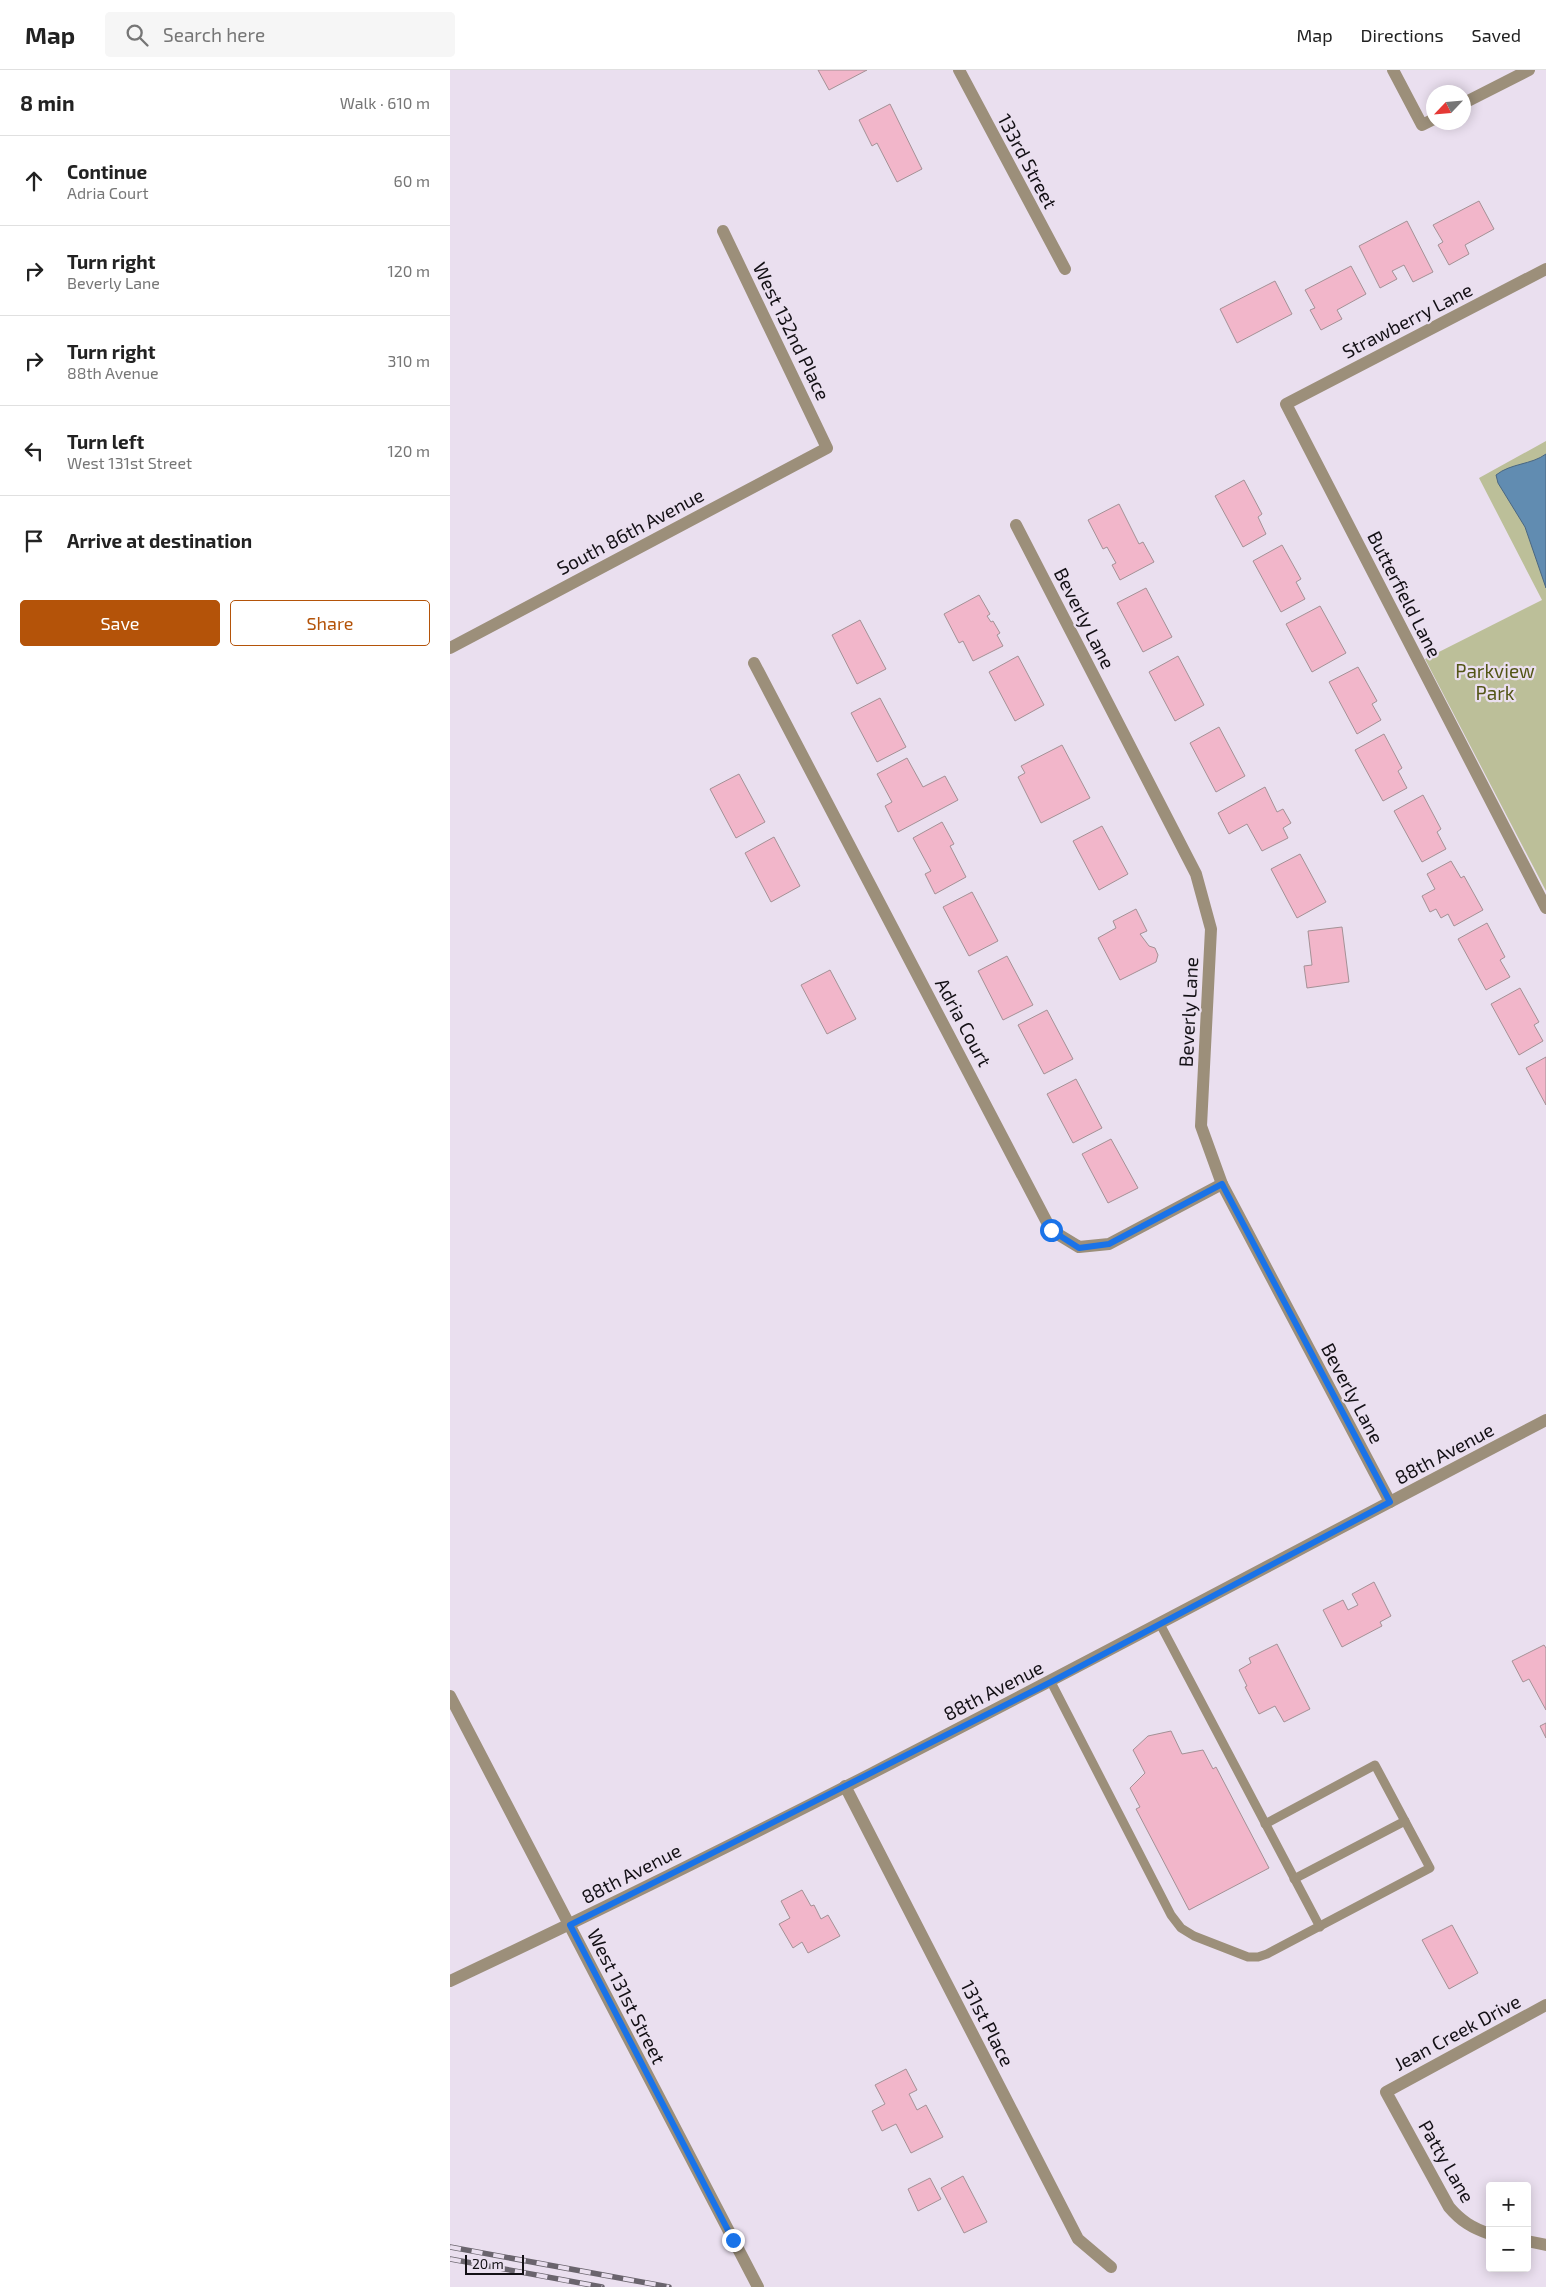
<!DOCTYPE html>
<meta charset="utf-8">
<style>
body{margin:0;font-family:"Exo 2",sans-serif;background:#f6f6f6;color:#222}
.controls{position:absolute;right:15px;bottom:15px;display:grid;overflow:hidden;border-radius:5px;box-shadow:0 2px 12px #0003}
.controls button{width:45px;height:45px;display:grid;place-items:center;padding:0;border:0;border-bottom:1px solid #e0e0e0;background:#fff;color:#222;font:25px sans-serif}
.compass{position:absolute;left:976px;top:15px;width:45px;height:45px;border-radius:50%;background:#fff;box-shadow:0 2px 12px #0003;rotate:244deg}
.scale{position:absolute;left:15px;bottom:12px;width:59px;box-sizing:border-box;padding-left:5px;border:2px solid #131015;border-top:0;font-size:14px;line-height:18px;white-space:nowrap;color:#131015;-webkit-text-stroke:4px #eadfef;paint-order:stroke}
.stop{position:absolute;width:15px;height:15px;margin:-11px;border:4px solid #1a73e8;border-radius:50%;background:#fff}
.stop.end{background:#1a73e8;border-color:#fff;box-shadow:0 1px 5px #0008}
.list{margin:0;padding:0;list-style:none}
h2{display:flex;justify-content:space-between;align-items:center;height:65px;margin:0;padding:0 20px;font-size:21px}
h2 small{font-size:16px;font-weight:400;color:#767676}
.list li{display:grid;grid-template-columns:32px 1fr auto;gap:15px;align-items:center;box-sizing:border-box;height:90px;padding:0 20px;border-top:1px solid #e0e0e0}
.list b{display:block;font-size:19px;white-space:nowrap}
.list p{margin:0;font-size:16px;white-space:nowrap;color:#767676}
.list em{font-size:16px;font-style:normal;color:#767676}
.actions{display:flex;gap:10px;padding:15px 20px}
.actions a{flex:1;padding:11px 0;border:1px solid #b45309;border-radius:5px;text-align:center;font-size:18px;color:#b45309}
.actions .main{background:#b45309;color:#fff}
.icon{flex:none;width:28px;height:28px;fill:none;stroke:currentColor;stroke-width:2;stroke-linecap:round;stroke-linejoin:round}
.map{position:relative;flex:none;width:1096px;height:2217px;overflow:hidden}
header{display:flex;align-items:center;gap:30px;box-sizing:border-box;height:70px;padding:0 25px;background:#fff;border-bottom:1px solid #e0e0e0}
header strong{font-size:24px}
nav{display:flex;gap:28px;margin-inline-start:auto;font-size:18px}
.search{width:350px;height:45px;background:#f6f6f6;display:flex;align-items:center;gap:12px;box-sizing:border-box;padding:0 18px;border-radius:5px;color:#767676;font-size:19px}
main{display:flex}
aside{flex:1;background:#fff}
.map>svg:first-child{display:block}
.green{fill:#bcbf99}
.water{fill:#618cb1;stroke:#4a6782}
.building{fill:#f2b6ca;stroke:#a49196}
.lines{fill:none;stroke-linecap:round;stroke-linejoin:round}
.service{stroke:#9c8f7a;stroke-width:9}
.minor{stroke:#9c8f7a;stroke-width:12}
.tertiary{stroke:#9c8f7a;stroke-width:12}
.rail-casing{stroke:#6a646d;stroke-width:5.5}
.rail{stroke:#eadfef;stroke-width:4;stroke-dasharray:11;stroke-linecap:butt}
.route{stroke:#1a73e8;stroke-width:6}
.labels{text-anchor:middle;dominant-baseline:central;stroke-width:4.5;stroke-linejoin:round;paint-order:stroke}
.street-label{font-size:19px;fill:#131015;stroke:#eadfef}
.park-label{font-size:19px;fill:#535516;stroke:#eadfef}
</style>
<header>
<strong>Map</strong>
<div class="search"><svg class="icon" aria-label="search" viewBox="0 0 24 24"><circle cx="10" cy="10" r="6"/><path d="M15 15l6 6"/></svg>Search here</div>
<nav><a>Map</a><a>Directions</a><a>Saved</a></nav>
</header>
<main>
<aside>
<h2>8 min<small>Walk · 610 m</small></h2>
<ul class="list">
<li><svg class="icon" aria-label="ahead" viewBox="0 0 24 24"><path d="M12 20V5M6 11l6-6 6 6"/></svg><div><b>Continue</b><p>Adria Court</p></div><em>60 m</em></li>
<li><svg class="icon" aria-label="right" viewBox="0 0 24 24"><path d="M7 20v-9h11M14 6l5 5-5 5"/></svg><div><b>Turn right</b><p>Beverly Lane</p></div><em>120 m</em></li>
<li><svg class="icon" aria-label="right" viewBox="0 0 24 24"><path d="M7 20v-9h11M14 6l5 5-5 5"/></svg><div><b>Turn right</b><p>88th Avenue</p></div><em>310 m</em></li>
<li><svg class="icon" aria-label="left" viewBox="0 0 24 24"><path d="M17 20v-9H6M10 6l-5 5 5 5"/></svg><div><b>Turn left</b><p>West 131st Street</p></div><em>120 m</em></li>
<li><svg class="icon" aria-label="arrive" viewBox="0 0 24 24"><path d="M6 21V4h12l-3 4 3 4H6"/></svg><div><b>Arrive at destination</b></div></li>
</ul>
<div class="actions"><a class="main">Save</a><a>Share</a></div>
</aside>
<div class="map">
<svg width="1096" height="2217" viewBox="0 0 1096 2217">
<rect width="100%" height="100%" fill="#eadfef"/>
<!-- green -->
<path class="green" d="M1096 371V821L975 589 1092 530 1029 408Z"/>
<!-- water -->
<path class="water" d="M1096 384V518L1075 457 1048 413 1046 405C1061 393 1081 395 1096 384Z"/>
<!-- building -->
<g class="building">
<path d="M368 0H417L379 20Z"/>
<path d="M440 34 472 99 447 112 427 73 422 76 409 50Z"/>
<path d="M1029 131 1044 159 1015 175 1019 184 999 195 988 175 993 172 983 155Z"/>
<path d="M957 151 983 202 963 212 954 195 942 201 947 209 930 218 909 176Z"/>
<path d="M901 196 916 224 887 240 892 249 871 260 860 240 865 238 855 220Z"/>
<path d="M825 211 842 244 787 273 770 239Z"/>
<path d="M794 410 812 444 808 447 816 464 793 477 765 426Z"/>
<path d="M669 434 689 474 693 472 704 492 670 510 662 495 666 493 657 477 653 479 638 450Z"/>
<path d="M832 475 851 509 846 512 855 529 831 542 803 491Z"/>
<path d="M696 518 722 567 693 582 667 533Z"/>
<path d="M529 525 540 544 537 546 541 552 543 551 550 563 547 565 553 576 523 591 513 571 509 573 494 544Z"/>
<path d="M870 536 896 583 862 602 836 554Z"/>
<path d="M410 550 436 599 407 614 382 565Z"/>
<path d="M568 586 594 635 565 651 539 602Z"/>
<path d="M728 586 754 635 725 651 699 602Z"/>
<path d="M908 597 927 631 922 634 931 650 907 664 879 612Z"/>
<path d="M430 628 456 677 427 692 401 643Z"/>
<path d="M769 657 795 706 766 722 740 673Z"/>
<path d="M934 664 952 698 948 701 957 718 933 731 905 680Z"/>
<path d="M612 675 640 728 591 753 568 707 575 703 571 696Z"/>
<path d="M457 688 473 717 495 706 508 730 448 762 435 736 442 732 427 704Z"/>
<path d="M289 704 315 752 286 768 260 719Z"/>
<path d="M815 717 827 742 833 739 841 753 833 758 838 768 812 781 797 754 779 764 768 743Z"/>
<path d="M973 725 991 759 987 762 996 779 972 792 944 741Z"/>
<path d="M492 752 504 774 500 776 516 807 485 824 475 804 481 801 463 768Z"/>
<path d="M652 756 678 804 649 820 623 771Z"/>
<path d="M324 767 350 816 321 832 295 783Z"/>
<path d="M850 784 876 832 847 848 821 799Z"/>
<path d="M1001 791 1011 808 1014 806 1033 840 1004 856 998 844 991 848 986 839 980 842 972 826 985 819 977 804Z"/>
<path d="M522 822 548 871 519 886 493 837Z"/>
<path d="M686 839 697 861 690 864 699 876 705 878 708 885 706 892 670 910 648 868 666 858 663 851Z"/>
<path d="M1037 853 1055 887 1050 890 1060 907 1036 920 1008 869Z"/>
<path d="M892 857 899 912 857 918 854 896 862 895 858 861Z"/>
<path d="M557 886 583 935 553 950 528 901Z"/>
<path d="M380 900 406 949 377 964 351 915Z"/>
<path d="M1070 918 1089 952 1084 955 1093 971 1069 985 1041 934Z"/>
<path d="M597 940 623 989 594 1004 568 955Z"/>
<path d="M1096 987V1035L1076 998Z"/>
<path d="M626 1009 652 1058 623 1073 597 1024Z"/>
<path d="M661 1069 688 1118 658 1133 632 1084Z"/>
<path d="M924 1512 941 1546 930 1552 932 1556 892 1577 873 1540 893 1530 898 1540 908 1535 902 1524Z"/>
<path d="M827 1574 860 1639 834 1652 825 1636 809 1644 795 1617 797 1616 789 1600 801 1593 799 1588Z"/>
<path d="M1094 1575 1096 1578V1640L1079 1609 1073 1612 1062 1591Z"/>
<path d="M1096 1653V1668L1090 1656Z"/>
<path d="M721 1661 732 1684 753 1680 763 1699 766 1697 819 1798 739 1840 686 1739 690 1737 680 1718 695 1703 683 1680 698 1666Z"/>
<path d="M352 1820 361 1836 364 1835 371 1849 378 1845 390 1866 358 1883 352 1872 343 1878 329 1854 340 1848 331 1831Z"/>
<path d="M1002 1855 1028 1903 999 1919 972 1870Z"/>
<path d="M456 1999 467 2020 459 2024 467 2040 476 2035 493 2067 461 2083 446 2054 432 2061 422 2041 435 2034 425 2015Z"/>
<path d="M513 2106 537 2152 514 2163 491 2118Z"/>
<path d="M480 2108 491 2129 468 2141 458 2119Z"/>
</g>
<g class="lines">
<!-- service -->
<g class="service">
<path d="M710 1554 870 1857"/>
<path d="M601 1612 721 1845 731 1858 744 1866 798 1887H808L817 1884 980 1798 925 1695 815 1754"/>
<path d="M844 1809 955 1751"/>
</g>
<!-- minor -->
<g class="minor">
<path d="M509 0 615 199"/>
<path d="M943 0 972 55 984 49"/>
<path d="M1014 33 1079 0"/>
<path d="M1096 199 836 334 1096 838"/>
<path d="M566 455 746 804 761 859 751 1056 772 1114 940 1432"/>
<path d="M0 578 377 378 273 161"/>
<path d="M304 593 601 1160 629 1177 659 1174 772 1114"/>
<path d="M395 1716 628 2169 661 2197"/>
<path d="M0 1911C372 1737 732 1540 1096 1350"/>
<path d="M1040 2164C1022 2158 1011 2151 999 2137L936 2022 1096 1935"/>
<path d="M1077 2171 1096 2175"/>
</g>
<!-- tertiary -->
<path class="tertiary" d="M0 1626 308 2217"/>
<!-- rail casing -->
<g class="rail-casing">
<g id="rail">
<path d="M0 2177 219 2217"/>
<path d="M0 2189 152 2217"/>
</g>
</g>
<!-- rail -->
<use href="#rail" class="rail"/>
</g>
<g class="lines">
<!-- route -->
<path class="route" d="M283 2170 120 1855 601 1612 940 1432 772 1114 659 1174 629 1178 601 1160"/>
</g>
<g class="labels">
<!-- street labels -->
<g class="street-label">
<text transform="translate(578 91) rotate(62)">133rd Street</text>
<text transform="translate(957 250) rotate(-27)">Strawberry Lane</text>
<text transform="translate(342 261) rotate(64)">West 132nd Place</text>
<text transform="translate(180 461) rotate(-28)">South 86th Avenue</text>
<text transform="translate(955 524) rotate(63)">Butterfield Lane</text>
<text transform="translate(635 548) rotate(63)">Beverly Lane</text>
<text transform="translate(738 942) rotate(-87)">Beverly Lane</text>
<text transform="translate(514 952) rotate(62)">Adria Court</text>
<text transform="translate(903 1323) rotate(62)">Beverly Lane</text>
<text transform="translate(994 1383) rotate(-28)">88th Avenue</text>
<text transform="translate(543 1620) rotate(-27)">88th Avenue</text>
<text transform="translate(181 1803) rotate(-27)">88th Avenue</text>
<text transform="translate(177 1926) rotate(63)">West 131st Street</text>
<text transform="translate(538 1953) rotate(63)">131st Place</text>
<text transform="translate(1007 1962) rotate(-28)">Jean Creek Drive</text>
<text transform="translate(997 2091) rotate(60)">Patty Lane</text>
</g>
<!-- park labels -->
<g class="park-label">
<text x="1045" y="600">Parkview<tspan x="1045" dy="22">Park</tspan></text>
</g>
</g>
</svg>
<div class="controls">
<button>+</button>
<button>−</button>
</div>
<svg class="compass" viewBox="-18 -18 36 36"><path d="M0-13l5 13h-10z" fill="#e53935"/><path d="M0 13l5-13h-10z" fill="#767676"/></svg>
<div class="scale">20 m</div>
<div class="stop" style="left:601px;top:1160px"></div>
<div class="stop end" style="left:283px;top:2170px"></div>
</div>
</main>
